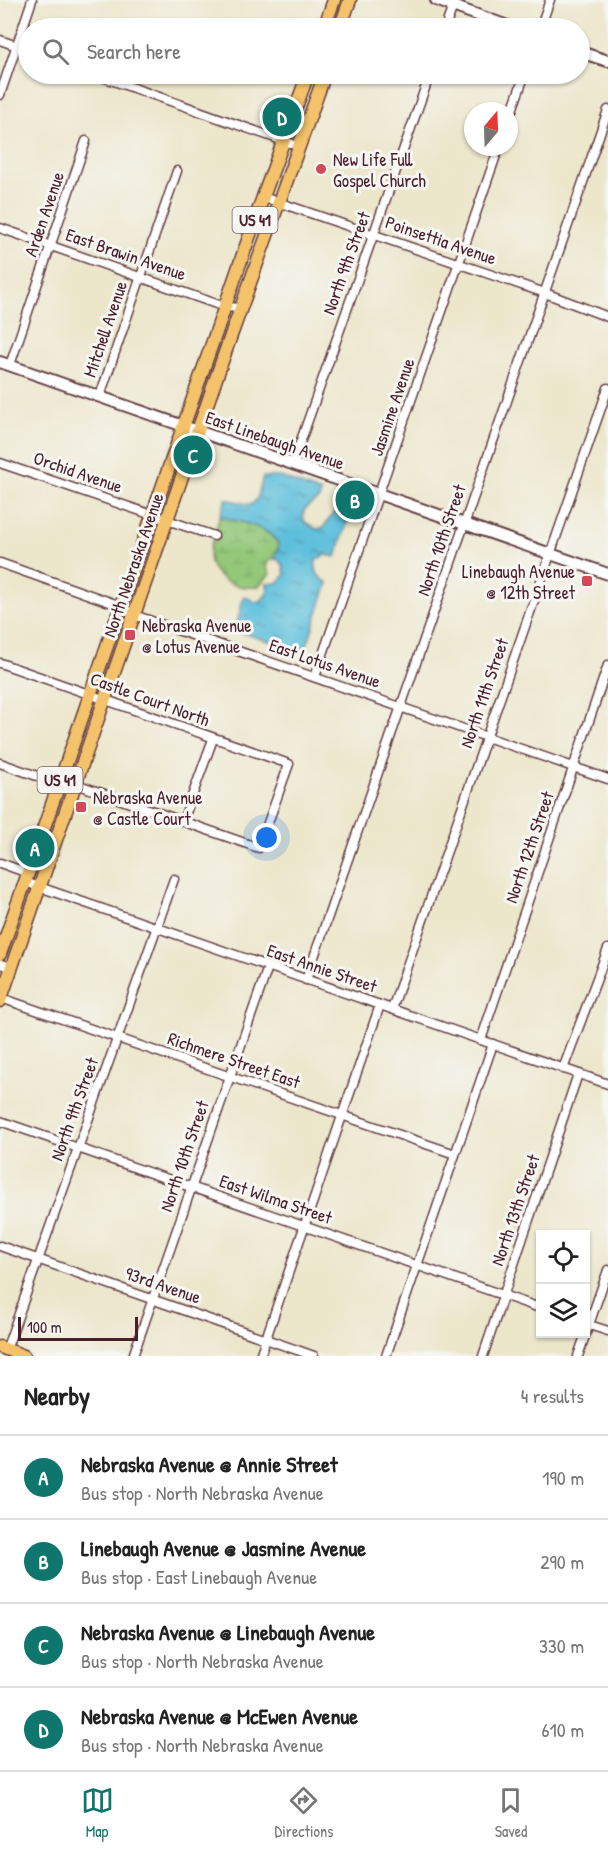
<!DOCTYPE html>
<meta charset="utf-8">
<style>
body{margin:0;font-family:"Patrick Hand",sans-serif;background:#f2f2f2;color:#222}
.controls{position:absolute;right:18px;bottom:18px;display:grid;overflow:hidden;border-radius:0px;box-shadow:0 2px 4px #0004}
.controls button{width:54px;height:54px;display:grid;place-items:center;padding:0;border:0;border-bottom:2px solid #e0e0e0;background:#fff;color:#222;font:30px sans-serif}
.compass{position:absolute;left:464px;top:102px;width:54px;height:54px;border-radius:50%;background:#fff;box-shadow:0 2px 4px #0004;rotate:19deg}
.scale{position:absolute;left:18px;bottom:15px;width:120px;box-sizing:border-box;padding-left:6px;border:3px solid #4a1f2b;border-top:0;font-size:16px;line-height:21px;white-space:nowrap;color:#4a1f2b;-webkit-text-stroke:4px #f6f6f2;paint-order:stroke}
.you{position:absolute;left:267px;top:838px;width:21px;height:21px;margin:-15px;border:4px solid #fff;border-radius:50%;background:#1a73e8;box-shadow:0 0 0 9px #1a73e833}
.badge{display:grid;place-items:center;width:39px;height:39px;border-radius:50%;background:#0f766e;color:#fff;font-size:20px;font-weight:700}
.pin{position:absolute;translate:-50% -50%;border:3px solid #fff;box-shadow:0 2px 6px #0006}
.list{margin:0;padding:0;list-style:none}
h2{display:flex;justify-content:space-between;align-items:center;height:78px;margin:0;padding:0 24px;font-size:26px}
h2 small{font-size:20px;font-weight:400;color:#767676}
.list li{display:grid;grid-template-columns:39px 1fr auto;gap:18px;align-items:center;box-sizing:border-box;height:84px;padding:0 24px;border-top:2px solid #e0e0e0}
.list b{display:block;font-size:22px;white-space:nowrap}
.list p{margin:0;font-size:20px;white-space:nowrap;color:#767676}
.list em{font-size:20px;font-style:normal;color:#767676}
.icon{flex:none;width:33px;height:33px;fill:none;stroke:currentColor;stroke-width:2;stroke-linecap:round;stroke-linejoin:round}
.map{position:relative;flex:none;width:608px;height:1356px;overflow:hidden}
.search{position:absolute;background:#fff;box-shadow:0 2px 4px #0004;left:18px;right:18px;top:18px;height:66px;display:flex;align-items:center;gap:15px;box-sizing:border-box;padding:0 21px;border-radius:33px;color:#767676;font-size:22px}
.sheet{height:414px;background:#fff}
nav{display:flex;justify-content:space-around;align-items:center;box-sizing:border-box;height:84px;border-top:2px solid #e0e0e0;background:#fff;font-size:16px;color:#767676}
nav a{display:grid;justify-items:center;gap:3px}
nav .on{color:#0f766e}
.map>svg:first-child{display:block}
.wetland{fill:url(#wetland-marsh);stroke:#6e7452;stroke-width:1.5}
.water{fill:url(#water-ripples);stroke:#546f83;stroke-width:1.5}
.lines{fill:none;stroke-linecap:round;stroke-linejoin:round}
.minor-casing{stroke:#623d43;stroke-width:11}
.tertiary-casing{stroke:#623d43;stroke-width:14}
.primary-casing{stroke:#623d43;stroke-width:15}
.minor{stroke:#fff;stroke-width:8}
.tertiary{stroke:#fff;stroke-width:10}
.primary{stroke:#f3c26a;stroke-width:12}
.poi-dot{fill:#d1495b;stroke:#f6f6f2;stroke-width:2}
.labels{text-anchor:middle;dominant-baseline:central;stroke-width:6;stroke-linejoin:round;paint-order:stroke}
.shield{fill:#f6f6f2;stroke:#7e6067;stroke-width:1.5}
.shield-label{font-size:16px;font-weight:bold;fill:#4a1f2b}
.poi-label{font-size:18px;fill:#4a1f2b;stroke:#f6f6f2;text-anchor:start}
.street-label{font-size:18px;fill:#4a1f2b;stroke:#f6f6f2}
</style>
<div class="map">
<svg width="608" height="1356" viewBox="0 0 608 1356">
<defs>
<pattern id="wetland-marsh" width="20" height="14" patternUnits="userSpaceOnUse" patternTransform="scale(1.5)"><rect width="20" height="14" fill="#93c879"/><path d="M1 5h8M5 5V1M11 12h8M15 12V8" fill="none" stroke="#80ab69"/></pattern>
<pattern id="water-ripples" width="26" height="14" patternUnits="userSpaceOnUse" patternTransform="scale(1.5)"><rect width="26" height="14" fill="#5dbfdb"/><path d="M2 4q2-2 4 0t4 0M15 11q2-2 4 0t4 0" fill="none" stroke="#4f9bb2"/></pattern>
</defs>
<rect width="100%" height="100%" fill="#f6f6f2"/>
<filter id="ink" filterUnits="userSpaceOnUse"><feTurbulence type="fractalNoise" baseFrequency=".0167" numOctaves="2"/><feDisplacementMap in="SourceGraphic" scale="12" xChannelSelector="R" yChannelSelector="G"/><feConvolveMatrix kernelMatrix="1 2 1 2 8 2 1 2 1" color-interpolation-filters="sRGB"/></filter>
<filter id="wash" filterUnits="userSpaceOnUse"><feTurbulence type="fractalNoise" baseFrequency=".008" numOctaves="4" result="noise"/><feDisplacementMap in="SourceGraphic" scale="24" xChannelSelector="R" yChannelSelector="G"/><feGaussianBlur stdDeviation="1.35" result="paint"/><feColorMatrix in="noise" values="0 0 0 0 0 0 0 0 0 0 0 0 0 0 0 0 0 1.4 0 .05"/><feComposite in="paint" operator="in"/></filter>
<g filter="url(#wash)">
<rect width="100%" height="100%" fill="#ece6cb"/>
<!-- wetland -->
<path class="wetland" d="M220 516C240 522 269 526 279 545L276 559H270L266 566 270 574 258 587C229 590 200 572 212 541L216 542 219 534 215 532Z"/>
<!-- water -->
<path class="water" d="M263 477H281L321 493 319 499C310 505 299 508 305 522L316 529 323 528 334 512H338L349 504 353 505 336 557 325 555 316 560C314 571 318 578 328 583L307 645 302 651 235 631 244 596 255 602 262 600 268 592 267 583H278L285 575 283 565 275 557 279 545C270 526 239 522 220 516L226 499 251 505 257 499Z"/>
</g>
<g filter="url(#ink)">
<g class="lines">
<!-- minor casing -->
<g class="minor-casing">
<g id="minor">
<path d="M445 28 453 6"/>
<path d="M540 28 550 0"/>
<path d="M0 40 28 50"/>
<path d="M94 74 298 146"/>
<path d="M0 95 32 0"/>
<path d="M509 119 525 74"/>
<path d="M263 197 545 293 608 317"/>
<path d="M0 228 225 307 241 308"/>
<path d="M10 365 86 141"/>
<path d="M100 396 177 171"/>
<path d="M0 463 214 536"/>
<path d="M293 463 430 74"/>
<path d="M0 563 121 606 134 615 608 779"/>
<path d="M0 663 289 764 259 848 76 784"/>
<path d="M315 677 499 147"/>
<path d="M0 763 74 789"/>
<path d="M183 821 213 739"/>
<path d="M0 863 28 873"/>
<path d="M25 882 608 1084"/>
<path d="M0 964 12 967"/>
<path d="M306 980 608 110"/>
<path d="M1 998 455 1154"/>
<path d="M392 1009 608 388"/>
<path d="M481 1040 608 665"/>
<path d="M563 1069 608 949"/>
<path d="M0 1121 540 1308"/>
<path d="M0 1246 314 1356"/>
<path d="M586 1324 608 1331"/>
<path d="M6 1350 174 879"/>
<path d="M133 1356 268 967"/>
<path d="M260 1356 380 1005"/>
<path d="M386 1356 493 1044"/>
<path d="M483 1356 578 1074"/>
<path d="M578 1356 608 1270"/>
</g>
</g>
<!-- tertiary casing -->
<g class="tertiary-casing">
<g id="tertiary">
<path d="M436 0 513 28"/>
<path d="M580 52 608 61"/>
<path d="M0 362 608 574"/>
</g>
</g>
<!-- primary casing -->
<g class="primary-casing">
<g id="primary">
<path d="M324 28 334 0"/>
<path d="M340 28 350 0"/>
<path d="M0 954 263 197 308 74"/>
<path d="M0 1001 228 344 325 74"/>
<path d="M0 1347 24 1356"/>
</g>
</g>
<!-- minor -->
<use href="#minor" class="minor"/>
<!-- tertiary -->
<use href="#tertiary" class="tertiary"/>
<!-- primary -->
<use href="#primary" class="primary"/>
</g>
</g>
<!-- markers -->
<g class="poi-dot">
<circle cx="321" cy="169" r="6"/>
<rect x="581" y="575" width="12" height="12" rx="3"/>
<rect x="124" y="629" width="12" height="12" rx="3"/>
<rect x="75" y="801" width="12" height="12" rx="3"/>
</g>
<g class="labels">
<!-- shield labels -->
<g class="shield">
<rect x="232.5" y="207" width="45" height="26" rx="4.5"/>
<rect x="37.5" y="767" width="45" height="26" rx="4.5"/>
</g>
<g class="shield-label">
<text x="255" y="220">US 41</text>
<text x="60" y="780">US 41</text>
</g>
<!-- poi labels -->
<g class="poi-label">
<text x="333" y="159">New Life Full<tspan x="333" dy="21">Gospel Church</tspan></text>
<text x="575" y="571" text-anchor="end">Linebaugh Avenue<tspan x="575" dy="21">@ 12th Street</tspan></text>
<text x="142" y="625">Nebraska Avenue<tspan x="142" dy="21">@ Lotus Avenue</tspan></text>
<text x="93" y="797">Nebraska Avenue<tspan x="93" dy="21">@ Castle Court</tspan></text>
</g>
<!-- street labels -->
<g class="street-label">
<text transform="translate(44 214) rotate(-71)">Arden Avenue</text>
<text transform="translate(441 240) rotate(19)">Poinsettia Avenue</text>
<text transform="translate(126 254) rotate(19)">East Brawin Avenue</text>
<text transform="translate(346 263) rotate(-70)">North 9th Street</text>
<text transform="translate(105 329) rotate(-71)">Mitchell Avenue</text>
<text transform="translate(392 407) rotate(-71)">Jasmine Avenue</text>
<text transform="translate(275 440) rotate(19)">East Linebaugh Avenue</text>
<text transform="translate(78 472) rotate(19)">Orchid Avenue</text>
<text transform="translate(441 540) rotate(-71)">North 10th Street</text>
<text transform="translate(133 565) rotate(-71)">North Nebraska Avenue</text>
<text transform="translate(325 663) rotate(19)">East Lotus Avenue</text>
<text transform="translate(484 693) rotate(-71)">North 11th Street</text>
<text transform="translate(150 699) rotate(20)">Castle Court North</text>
<text transform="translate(529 847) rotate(-71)">North 12th Street</text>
<text transform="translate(322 968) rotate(19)">East Annie Street</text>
<text transform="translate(234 1060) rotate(19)">Richmere Street East</text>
<text transform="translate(74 1109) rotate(-70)">North 9th Street</text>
<text transform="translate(184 1156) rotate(-71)">North 10th Street</text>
<text transform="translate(276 1199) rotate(19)">East Wilma Street</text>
<text transform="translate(515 1210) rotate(-71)">North 13th Street</text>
<text transform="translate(163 1285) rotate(19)">93rd Avenue</text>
</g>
</g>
</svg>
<div class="controls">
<button><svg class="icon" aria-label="locate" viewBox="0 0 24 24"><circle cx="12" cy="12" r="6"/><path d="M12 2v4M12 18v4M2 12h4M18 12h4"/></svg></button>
<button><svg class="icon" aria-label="layers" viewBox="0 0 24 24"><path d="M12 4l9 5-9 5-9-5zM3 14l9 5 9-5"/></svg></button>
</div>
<svg class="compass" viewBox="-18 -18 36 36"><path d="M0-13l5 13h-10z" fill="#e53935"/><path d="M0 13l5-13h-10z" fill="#767676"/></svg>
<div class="scale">100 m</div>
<div class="you"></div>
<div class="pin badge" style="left:35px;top:848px">A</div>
<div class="pin badge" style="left:355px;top:500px">B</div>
<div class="pin badge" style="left:193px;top:455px">C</div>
<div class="pin badge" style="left:282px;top:117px">D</div>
<div class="search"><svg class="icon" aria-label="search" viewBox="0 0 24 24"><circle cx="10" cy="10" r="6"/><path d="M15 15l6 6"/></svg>Search here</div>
</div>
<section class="sheet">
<h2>Nearby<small>4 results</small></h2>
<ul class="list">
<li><span class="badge">A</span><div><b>Nebraska Avenue @ Annie Street</b><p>Bus stop · North Nebraska Avenue</p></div><em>190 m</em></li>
<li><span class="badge">B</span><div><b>Linebaugh Avenue @ Jasmine Avenue</b><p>Bus stop · East Linebaugh Avenue</p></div><em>290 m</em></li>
<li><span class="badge">C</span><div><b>Nebraska Avenue @ Linebaugh Avenue</b><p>Bus stop · North Nebraska Avenue</p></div><em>330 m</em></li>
<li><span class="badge">D</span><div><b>Nebraska Avenue @ McEwen Avenue</b><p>Bus stop · North Nebraska Avenue</p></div><em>610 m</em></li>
</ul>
</section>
<nav>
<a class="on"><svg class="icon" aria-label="map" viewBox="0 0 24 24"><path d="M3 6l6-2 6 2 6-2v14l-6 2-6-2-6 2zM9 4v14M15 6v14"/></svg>Map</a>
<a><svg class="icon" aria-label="directions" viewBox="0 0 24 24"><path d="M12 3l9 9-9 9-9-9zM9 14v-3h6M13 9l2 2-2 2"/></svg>Directions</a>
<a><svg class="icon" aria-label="saved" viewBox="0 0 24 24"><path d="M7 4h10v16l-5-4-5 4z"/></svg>Saved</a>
</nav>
